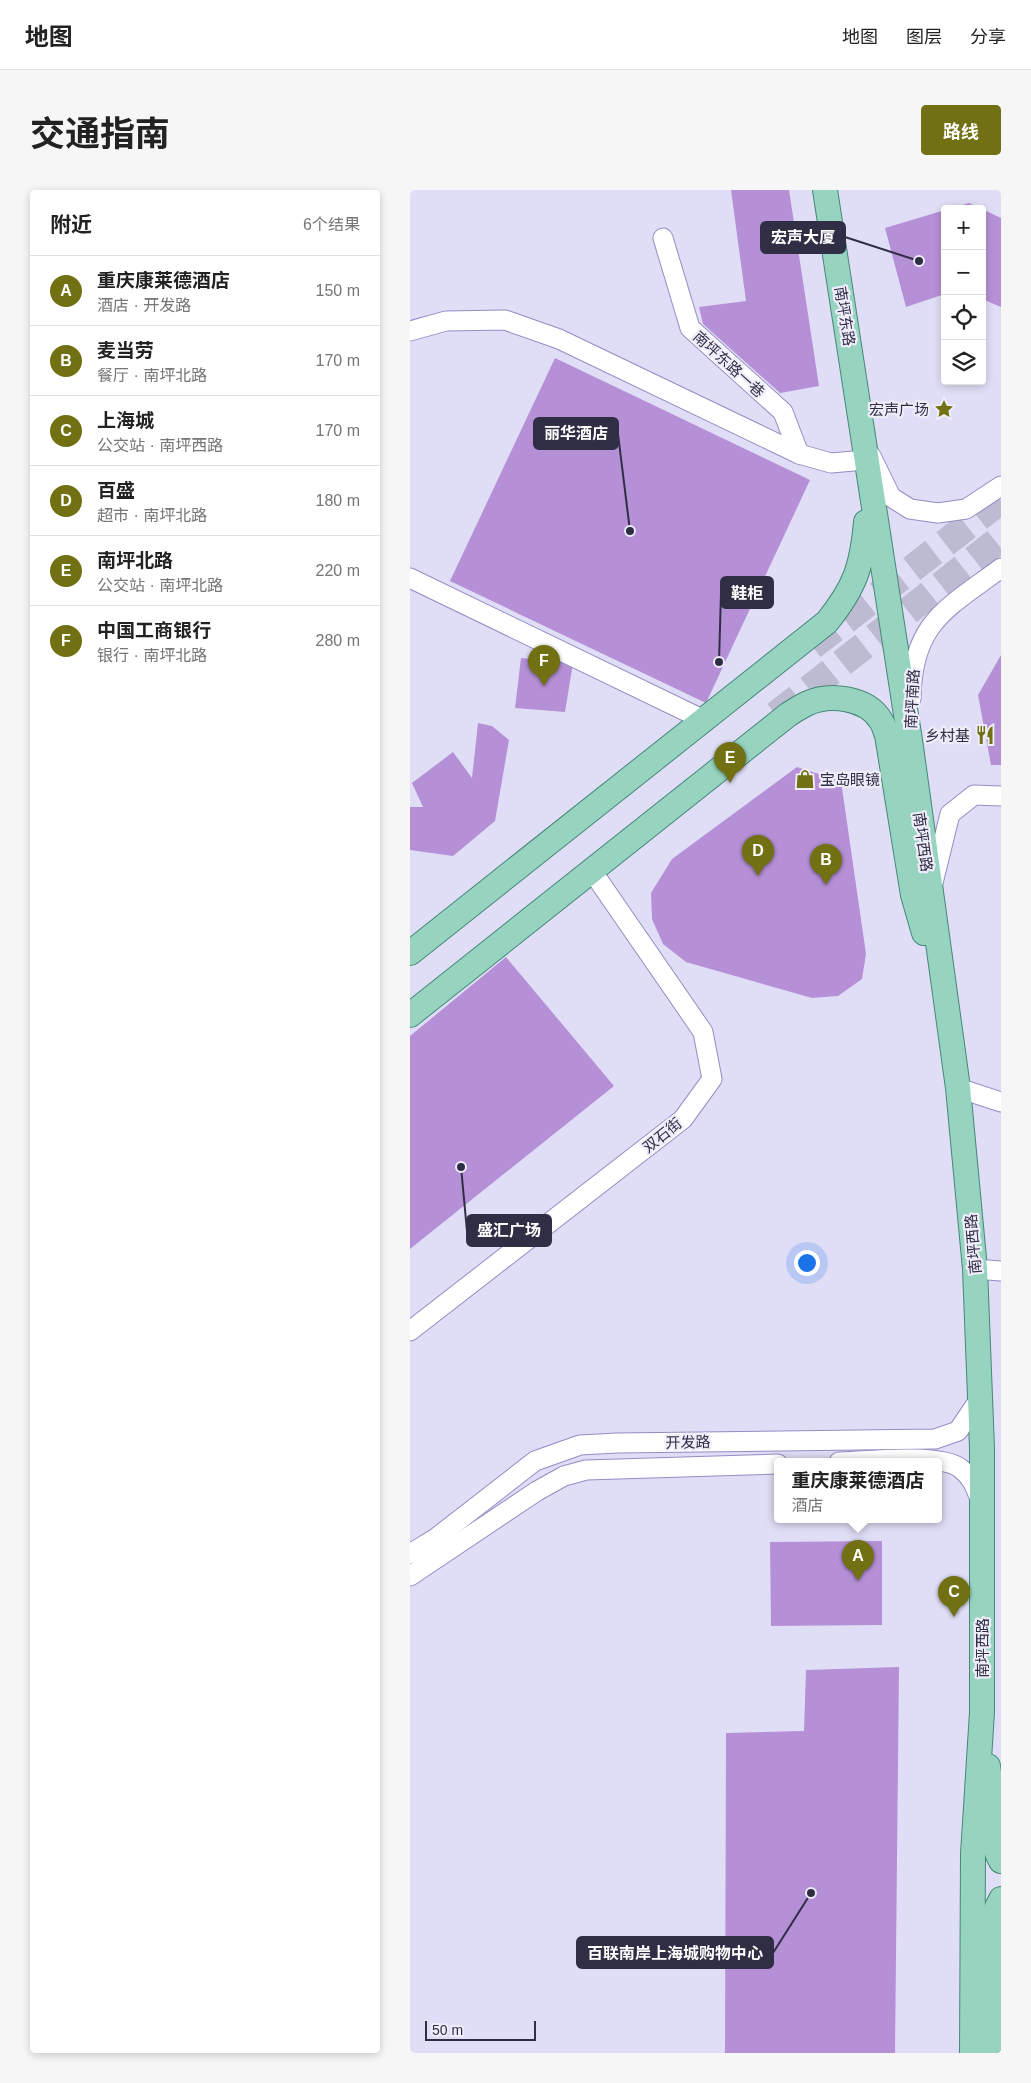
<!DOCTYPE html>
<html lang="zh">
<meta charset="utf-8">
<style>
body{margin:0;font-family:Helvetica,"Noto Sans SC",sans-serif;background:#f6f6f6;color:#222}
.controls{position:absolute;right:15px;top:15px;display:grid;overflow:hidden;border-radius:5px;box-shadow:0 2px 8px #0003}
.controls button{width:45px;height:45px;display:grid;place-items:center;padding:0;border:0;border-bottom:1px solid #e0e0e0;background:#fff;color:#222;font:25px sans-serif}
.scale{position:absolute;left:15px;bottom:12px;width:111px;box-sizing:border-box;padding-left:5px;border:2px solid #302e44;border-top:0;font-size:14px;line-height:18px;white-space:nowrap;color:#302e44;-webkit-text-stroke:4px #eeedf9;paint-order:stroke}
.you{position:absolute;left:396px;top:1072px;width:18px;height:18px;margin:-12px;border:4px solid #fff;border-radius:50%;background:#1a73e8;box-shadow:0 0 0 8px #1a73e833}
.badge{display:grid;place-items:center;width:32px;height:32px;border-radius:50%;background:#717013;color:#fff;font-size:16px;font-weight:700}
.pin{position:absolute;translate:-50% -41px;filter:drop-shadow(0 1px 2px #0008)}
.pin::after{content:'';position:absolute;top:26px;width:18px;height:15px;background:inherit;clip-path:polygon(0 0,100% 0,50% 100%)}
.popup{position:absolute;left:364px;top:1268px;width:168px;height:65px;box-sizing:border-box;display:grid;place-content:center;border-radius:5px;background:#fff;filter:drop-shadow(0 1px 4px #0005);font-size:16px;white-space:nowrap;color:#767676}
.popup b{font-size:19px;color:#222}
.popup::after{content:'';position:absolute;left:50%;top:100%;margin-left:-10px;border:10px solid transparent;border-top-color:#fff}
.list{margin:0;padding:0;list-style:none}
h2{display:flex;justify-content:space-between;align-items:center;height:65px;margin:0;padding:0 20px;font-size:21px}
h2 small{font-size:16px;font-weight:400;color:#767676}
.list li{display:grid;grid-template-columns:32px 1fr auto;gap:15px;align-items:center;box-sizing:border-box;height:70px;padding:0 20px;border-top:1px solid #e0e0e0}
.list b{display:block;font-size:19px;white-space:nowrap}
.list p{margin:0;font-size:16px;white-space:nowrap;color:#767676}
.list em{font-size:16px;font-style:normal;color:#767676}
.icon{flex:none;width:28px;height:28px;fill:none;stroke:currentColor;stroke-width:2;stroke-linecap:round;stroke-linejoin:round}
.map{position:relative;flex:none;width:591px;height:1863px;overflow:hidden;border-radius:5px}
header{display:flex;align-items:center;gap:30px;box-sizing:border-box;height:70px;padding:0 25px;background:#fff;border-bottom:1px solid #e0e0e0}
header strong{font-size:24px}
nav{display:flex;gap:28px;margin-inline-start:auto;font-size:18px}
.intro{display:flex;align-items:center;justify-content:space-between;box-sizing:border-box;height:120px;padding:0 30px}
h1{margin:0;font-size:35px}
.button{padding:12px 22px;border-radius:5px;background:#717013;color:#fff;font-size:18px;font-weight:700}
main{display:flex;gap:30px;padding:0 30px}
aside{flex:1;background:#fff;border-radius:5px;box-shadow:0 2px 8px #0003}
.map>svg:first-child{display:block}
.building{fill:#b690d6}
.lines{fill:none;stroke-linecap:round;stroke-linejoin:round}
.highway-tunnel{stroke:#bdbbd2;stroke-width:28;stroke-dasharray:28 14;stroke-linecap:butt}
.minor-casing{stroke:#938dc4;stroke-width:21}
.major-casing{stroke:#458779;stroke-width:26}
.minor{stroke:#fff;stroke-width:19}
.major{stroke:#96d4bf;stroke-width:24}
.labels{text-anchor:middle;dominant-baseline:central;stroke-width:4.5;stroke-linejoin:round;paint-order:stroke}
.street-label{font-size:15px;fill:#302e44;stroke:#eeedf9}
.poi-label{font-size:15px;fill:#302e44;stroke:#eeedf9;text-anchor:end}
.leader{fill:none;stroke:#302e44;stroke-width:2}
.callout-dot{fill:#302e44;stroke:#eeedf9;stroke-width:2}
.callout{fill:#302e44;stroke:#302e44;stroke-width:2}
.callout-label{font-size:16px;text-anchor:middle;font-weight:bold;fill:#fff}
</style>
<header>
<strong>地图</strong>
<nav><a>地图</a><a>图层</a><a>分享</a></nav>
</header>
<div class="intro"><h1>交通指南</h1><a class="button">路线</a></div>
<main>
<aside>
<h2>附近<small>6个结果</small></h2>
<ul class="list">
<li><span class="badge">A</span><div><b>重庆康莱德酒店</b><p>酒店 · 开发路</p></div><em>150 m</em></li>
<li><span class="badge">B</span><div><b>麦当劳</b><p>餐厅 · 南坪北路</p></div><em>170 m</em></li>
<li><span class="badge">C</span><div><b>上海城</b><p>公交站 · 南坪西路</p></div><em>170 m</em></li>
<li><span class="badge">D</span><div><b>百盛</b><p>超市 · 南坪北路</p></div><em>180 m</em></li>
<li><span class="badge">E</span><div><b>南坪北路</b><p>公交站 · 南坪北路</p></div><em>220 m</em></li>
<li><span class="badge">F</span><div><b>中国工商银行</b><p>银行 · 南坪北路</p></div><em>280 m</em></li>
</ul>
</aside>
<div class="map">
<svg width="591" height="1863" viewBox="0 0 591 1863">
<rect width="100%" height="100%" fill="#e0def6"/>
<!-- building -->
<g class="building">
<path d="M321 0H379L409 196 370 203 293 134 289 117 336 111Z"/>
<path d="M559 13 571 19H542V18Z"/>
<path d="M572 19 591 28V117L572 109Z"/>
<path d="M535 20V104L496 117 475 38Z"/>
<path d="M145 168 400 290 296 513 40 391Z"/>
<path d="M591 465V575H581L568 505Z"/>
<path d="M111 468 163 473 155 522 105 518Z"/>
<path d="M68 533 82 536 99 550 85 631 43 666 0 660V617H13L2 593 43 562 62 588Z"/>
<path d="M387 577 431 591 456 764 452 789 428 806 402 808 276 772 253 754 242 729 241 703 262 669Z"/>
<path d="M96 767 204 896 0 1059V846Z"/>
<path d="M472 1351V1435L361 1436 360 1352Z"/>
<path d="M489 1477 485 1863H315L316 1543 394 1541 396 1480Z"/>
</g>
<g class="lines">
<!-- highway-tunnel -->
<g class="highway-tunnel">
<path d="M402 456 591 310"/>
<path d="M366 525 591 348"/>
</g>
<!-- minor casing -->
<g class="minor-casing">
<g id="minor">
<path d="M253 48 280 138 373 222 389 264"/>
<path d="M0 141 36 131 95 130 149 149 389 264 421 273 455 270"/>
<path d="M461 266 481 307 500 319 528 323 556 319 591 296"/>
<path d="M0 388 294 530"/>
<path d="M501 509C502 433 536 419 591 378"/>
<path d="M523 693 540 624 564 605 591 606"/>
<path d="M548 898 591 912"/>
<path d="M565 1079 591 1081"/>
<path d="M0 1141 273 929 302 889 293 842 182 681"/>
<path d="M429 1272C457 1271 529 1263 550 1278 562 1287 566 1298 570 1310"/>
<path d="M0 1364 26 1348 125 1271 170 1255 207 1253 525 1249 548 1241 571 1207"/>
<path d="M0 1386 127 1301 154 1286 176 1280 368 1274"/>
</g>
</g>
<!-- major casing -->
<g class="major-casing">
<g id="major">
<path d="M415 0 501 557 548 898 565 1079 572 1258V1522L563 1664 562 1863"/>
<path d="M0 763 417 432C445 397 452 377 456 332"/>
<path d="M0 825 379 524C384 521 390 517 396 514 419 503 457 507 471 531 474 535 475 541 477 545L503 705 514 743"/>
<path d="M578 1576C580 1589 582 1603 583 1616 584 1634 581 1655 591 1671"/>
<path d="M581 1863V1737L584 1723 591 1709"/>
</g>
</g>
<!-- minor -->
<use href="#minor" class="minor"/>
<!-- major -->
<use href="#major" class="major"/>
</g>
<!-- icons -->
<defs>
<g id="sight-bare" transform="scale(1.5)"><path d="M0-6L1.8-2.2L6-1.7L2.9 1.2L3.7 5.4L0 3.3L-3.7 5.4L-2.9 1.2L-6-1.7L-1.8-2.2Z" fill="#717013" stroke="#eeedf9" stroke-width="2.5" paint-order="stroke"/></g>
<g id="restaurant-bare" transform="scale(1.5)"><path d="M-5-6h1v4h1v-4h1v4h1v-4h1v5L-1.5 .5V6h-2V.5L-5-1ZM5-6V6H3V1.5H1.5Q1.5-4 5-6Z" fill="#717013" stroke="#eeedf9" stroke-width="2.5" paint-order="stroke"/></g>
<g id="shop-bare" transform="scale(1.5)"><path d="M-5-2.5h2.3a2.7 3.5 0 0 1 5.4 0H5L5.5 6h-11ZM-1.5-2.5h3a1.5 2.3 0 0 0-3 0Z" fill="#717013" stroke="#eeedf9" stroke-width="2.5" paint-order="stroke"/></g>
</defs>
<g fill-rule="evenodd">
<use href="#sight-bare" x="534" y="219"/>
<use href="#restaurant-bare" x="575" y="545"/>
<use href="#shop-bare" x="395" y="589"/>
</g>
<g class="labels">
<!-- street labels -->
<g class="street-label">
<text transform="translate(435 126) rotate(81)">南坪东路</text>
<text transform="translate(319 174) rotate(42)">南坪东路一巷</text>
<text transform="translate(502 509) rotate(-87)">南坪南路</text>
<text transform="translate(513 652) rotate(82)">南坪西路</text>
<text transform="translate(252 945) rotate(-39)">双石街</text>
<text transform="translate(563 1054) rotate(-95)">南坪西路</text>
<text transform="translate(278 1252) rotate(-1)">开发路</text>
<text transform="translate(572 1458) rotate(-90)">南坪西路</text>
</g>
<!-- poi labels -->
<g class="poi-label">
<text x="519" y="219">宏声广场</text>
<text x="560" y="545">乡村基</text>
<text x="410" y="589" text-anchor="start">宝岛眼镜</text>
</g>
</g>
<!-- callouts -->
<path class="leader" d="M509 71L435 47M220 341L208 244M309 472L311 403M51 977L57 1041M401 1703L363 1763"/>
<g class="callout-dot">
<circle cx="509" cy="71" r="5"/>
<circle cx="220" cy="341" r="5"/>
<circle cx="309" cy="472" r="5"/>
<circle cx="51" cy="977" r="5"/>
<circle cx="401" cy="1703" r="5"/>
</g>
<g class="callout">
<rect x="351" y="32" width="84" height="31" rx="5"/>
<rect x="124" y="228" width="84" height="31" rx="5"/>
<rect x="311" y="387" width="52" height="31" rx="5"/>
<rect x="57" y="1025" width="84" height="31" rx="5"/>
<rect x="167" y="1747" width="196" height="31" rx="5"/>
</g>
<g class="callout-label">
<text x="393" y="53">宏声大厦</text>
<text x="166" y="249">丽华酒店</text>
<text x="337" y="409">鞋柜</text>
<text x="99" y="1046">盛汇广场</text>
<text x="265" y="1769">百联南岸上海城购物中心</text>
</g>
</svg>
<div class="controls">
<button>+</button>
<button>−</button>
<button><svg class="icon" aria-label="locate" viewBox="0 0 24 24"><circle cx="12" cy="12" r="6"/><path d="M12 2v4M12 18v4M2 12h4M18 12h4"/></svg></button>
<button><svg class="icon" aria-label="layers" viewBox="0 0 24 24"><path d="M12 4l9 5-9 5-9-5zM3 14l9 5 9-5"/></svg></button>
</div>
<div class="scale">50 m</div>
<div class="you"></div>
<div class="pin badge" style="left:448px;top:1391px">A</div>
<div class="popup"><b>重庆康莱德酒店</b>酒店</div>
<div class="pin badge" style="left:416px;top:695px">B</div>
<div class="pin badge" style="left:544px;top:1427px">C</div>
<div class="pin badge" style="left:348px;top:686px">D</div>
<div class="pin badge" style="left:320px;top:593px">E</div>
<div class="pin badge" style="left:134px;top:496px">F</div>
</div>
</main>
